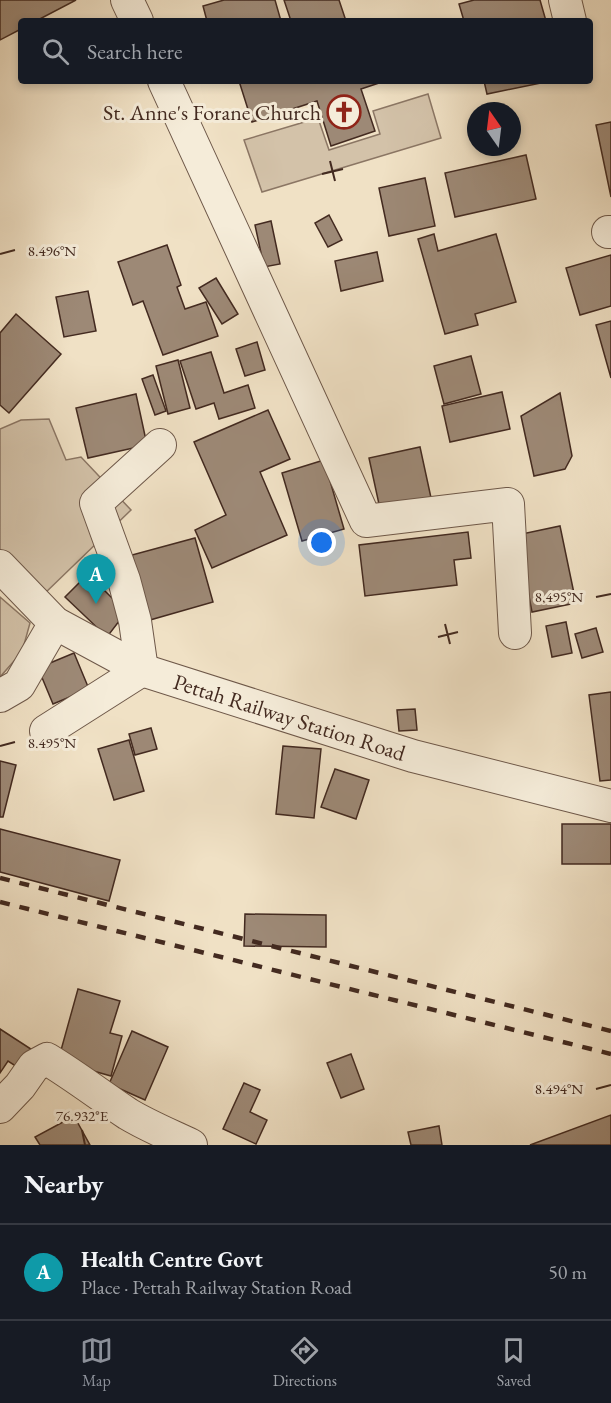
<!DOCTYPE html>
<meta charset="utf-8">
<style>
body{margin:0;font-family:"EB Garamond",serif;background:#242831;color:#f1f3f6}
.compass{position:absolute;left:467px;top:102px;width:54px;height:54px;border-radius:50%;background:#171b24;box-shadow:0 3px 9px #0003;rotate:346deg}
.you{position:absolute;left:322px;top:543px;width:21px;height:21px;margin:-15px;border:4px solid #fff;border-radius:50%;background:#1a73e8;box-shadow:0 0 0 9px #1a73e833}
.badge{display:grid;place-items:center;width:39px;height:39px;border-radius:50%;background:#8c9099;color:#fff;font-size:20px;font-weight:700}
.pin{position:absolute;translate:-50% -50px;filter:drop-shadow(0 2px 3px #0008)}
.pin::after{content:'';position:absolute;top:32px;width:21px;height:18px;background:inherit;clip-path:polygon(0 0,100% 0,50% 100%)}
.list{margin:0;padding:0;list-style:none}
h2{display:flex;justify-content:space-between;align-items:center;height:78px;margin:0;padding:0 24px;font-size:26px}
h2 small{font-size:20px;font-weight:400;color:#9ea1a6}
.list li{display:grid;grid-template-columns:39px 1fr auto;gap:18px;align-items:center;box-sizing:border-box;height:96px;padding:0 24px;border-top:2px solid #363941}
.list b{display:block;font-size:22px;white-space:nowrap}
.list p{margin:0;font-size:20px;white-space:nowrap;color:#9ea1a6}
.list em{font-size:20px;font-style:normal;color:#9ea1a6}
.icon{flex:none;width:33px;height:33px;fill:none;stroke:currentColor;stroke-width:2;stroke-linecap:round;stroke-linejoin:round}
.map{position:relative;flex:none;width:611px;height:1145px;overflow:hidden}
.search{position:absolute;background:#171b24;box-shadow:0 3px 9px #0003;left:18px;right:18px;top:18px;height:66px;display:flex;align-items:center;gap:15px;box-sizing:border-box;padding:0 21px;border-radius:6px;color:#9ea1a6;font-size:22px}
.sheet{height:174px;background:#171b24}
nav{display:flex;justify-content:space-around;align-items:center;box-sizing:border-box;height:84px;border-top:2px solid #363941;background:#171b24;font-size:16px;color:#9ea1a6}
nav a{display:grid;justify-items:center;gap:3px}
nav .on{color:#8c9099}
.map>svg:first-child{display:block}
.green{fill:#d3c2a9;stroke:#8b7664;stroke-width:1.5}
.building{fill:#9d8976;stroke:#432a20;stroke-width:1.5}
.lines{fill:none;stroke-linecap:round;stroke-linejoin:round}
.minor-casing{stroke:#6e5849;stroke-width:34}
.minor{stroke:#f5ecd9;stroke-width:32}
.rail{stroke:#432a20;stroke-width:4.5;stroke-dasharray:10 10;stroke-linecap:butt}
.ticks{fill:none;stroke:#432a20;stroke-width:2}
.labels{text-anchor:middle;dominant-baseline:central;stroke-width:6;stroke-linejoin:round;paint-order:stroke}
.poi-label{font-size:22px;fill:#432a20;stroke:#f5ecd9;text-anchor:end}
.street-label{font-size:22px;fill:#432a20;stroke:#f5ecd9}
.ticks-label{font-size:15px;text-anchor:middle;fill:#432a20;stroke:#f5ecd9;stroke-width:6;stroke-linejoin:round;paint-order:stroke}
</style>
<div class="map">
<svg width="611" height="1145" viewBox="0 0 611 1145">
<rect width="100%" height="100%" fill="#f0e1c5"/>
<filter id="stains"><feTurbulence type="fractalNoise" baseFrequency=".00333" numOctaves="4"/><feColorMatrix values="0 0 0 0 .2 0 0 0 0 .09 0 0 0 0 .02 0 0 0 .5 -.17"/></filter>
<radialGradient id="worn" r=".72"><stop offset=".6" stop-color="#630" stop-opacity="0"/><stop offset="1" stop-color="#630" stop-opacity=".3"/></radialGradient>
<!-- green -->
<g class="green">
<path d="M428 94 441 138 262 192 244 140 318 118 329 150 380 134 373 111Z"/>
<path d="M49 419 66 460 81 457 131 510 42 596 0 551V429L21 420Z"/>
<path d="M0 597 30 623 22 652 0 677Z"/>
</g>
<!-- building -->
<g class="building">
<path d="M0 0H76L36 21H21V29L0 40Z"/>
<path d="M224 0H275L281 21H207L203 6Z"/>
<path d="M284 0H339L346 21H291Z"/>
<path d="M474 0H540L546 21H464L459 4Z"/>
<path d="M239 81H385L361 89 375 131 331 146 317 101 252 122Z"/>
<path d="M484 81H540L541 83 487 94Z"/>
<path d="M611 122V197L596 125Z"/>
<path d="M526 155 536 199 455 217 445 173Z"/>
<path d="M425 178 435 226 389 236 379 188Z"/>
<path d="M329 215 342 240 328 247 315 223Z"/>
<path d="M271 221 280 264 264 267 255 225Z"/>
<path d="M434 234 438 251 496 234 516 302 475 314 478 325 445 334 418 239Z"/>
<path d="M167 245 181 285 177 287 185 309 206 302 218 336 163 355 143 301 133 305 118 262Z"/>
<path d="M377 252 383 281 341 291 335 261Z"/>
<path d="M611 255V306L580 315 566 268Z"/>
<path d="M216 278 238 314 222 324 199 288Z"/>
<path d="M88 291 96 331 64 337 56 297Z"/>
<path d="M16 314 61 354 9 413 0 405V333Z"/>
<path d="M611 321V378L596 325Z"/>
<path d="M257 342 265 370 245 376 236 349Z"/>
<path d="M211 352 224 393 248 385 255 408 219 419 214 403 196 409 180 361Z"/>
<path d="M471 356 481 394 444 404 434 366Z"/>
<path d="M178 360 190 408 168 414 156 366Z"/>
<path d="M153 375 166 411 155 415 142 379Z"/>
<path d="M502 392 510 429 450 442 442 406Z"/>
<path d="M560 393 572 456 565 469 534 476 521 416Z"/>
<path d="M136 394 147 445 88 458 76 408Z"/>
<path d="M268 410 290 459 260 472 287 535 212 568 195 530 226 515 194 442Z"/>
<path d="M420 447 433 507 382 518 369 458Z"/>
<path d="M324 460 344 529 302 541 282 473Z"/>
<path d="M560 526 576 603 532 612 517 535Z"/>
<path d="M468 532 471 558 454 560 457 585 365 596 359 545Z"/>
<path d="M195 538 213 602 150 620 132 555Z"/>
<path d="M88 574 126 612 107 637 65 597Z"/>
<path d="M566 622 572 653 552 657 546 626Z"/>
<path d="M596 628 603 652 582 658 575 634Z"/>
<path d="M74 653 89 689 53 704 38 668Z"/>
<path d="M611 692V780L600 781 589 695Z"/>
<path d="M415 709 417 730 399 731 397 710Z"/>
<path d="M151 728 157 749 135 755 129 734Z"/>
<path d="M129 740 144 791 114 800 98 749Z"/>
<path d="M283 746 321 749 314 818 276 814Z"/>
<path d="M0 761 16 765 3 817H0Z"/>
<path d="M335 769 369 780 356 819 321 807Z"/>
<rect x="562" y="824" width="49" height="40"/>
<path d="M0 829 120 860 109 901 0 872Z"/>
<path d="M245 914 326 915V947L244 946Z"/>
<path d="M78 989 120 1001 110 1033 122 1036 111 1076 58 1061Z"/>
<path d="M0 1029 37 1053 25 1072 8 1061 0 1073Z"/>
<path d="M132 1031 168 1047 145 1100 109 1084Z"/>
<path d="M351 1054 364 1089 341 1098 327 1063Z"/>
<path d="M244 1083 260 1090 250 1112 267 1120 256 1144 223 1129Z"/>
<path d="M611 1115V1145H530Z"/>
<path d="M74 1116 90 1145H40L35 1137Z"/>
<path d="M439 1126 442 1145H411L408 1132Z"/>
</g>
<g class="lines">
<!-- minor casing -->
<g class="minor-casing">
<g id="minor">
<path d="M127 0 137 21"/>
<path d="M565 0 570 21"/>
<path d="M164 81 366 521 508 504 515 633"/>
<path d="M608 232H611"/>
<path id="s1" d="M0 566 55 623 142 670 413 756 611 806"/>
<path d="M0 696 19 685 55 623"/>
<path d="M46 731 142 670 135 621 124 580 96 503 160 445"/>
<path d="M0 1107 20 1086 34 1066 47 1059C75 1076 101 1096 128 1114 148 1126 170 1135 191 1145"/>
</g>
</g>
<!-- minor -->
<use href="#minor" class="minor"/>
<!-- rail -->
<g class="rail">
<path d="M0 878 611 1031"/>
<path d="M0 902 611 1054"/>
</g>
</g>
<!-- ticks -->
<path class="ticks" d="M330 161 335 181M322 174 343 169M0 254 15 250M596 597 611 594M445 624 450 644M438 637 458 632M0 746 15 742M596 1089 611 1085M82 1130 85 1145"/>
<!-- icons -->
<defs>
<g id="church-ring" transform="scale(1.725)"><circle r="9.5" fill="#f5ecd9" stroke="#8f2418" stroke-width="1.5"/><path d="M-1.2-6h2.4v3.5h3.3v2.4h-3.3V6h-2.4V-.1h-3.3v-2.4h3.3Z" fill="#8f2418"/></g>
</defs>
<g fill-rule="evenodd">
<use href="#church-ring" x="344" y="112"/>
</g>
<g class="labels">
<!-- poi labels -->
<g class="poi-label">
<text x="321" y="112">St. Anne's Forane Church</text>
</g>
<!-- street labels -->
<g class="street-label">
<text stroke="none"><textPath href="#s1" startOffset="333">Pettah Railway Station Road</textPath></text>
</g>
</g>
<g class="ticks-label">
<text x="52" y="256">8.496°N</text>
<text x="559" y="602">8.495°N</text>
<text x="52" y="748">8.495°N</text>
<text x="559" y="1094">8.494°N</text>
<text x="82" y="1121">76.932°E</text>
</g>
<rect width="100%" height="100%" filter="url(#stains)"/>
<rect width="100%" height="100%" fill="url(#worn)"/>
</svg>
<svg class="compass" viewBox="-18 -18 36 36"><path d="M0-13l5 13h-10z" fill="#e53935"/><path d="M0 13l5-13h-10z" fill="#9ea1a6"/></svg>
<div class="you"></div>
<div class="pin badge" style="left:96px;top:604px;background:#0f9aa8">A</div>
<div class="search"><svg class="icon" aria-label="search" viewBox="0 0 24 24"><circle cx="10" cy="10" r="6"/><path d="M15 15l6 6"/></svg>Search here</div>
</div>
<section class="sheet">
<h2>Nearby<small></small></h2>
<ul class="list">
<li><span class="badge" style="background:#0f9aa8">A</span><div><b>Health Centre Govt</b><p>Place · Pettah Railway Station Road</p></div><em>50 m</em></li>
</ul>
</section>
<nav>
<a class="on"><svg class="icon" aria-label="map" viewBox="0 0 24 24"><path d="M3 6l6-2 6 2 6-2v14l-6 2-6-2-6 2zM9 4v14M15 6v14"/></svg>Map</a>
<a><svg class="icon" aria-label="directions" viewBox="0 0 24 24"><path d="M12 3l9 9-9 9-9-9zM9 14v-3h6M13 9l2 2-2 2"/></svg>Directions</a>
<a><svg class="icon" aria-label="saved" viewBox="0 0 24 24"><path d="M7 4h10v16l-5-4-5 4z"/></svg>Saved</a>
</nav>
